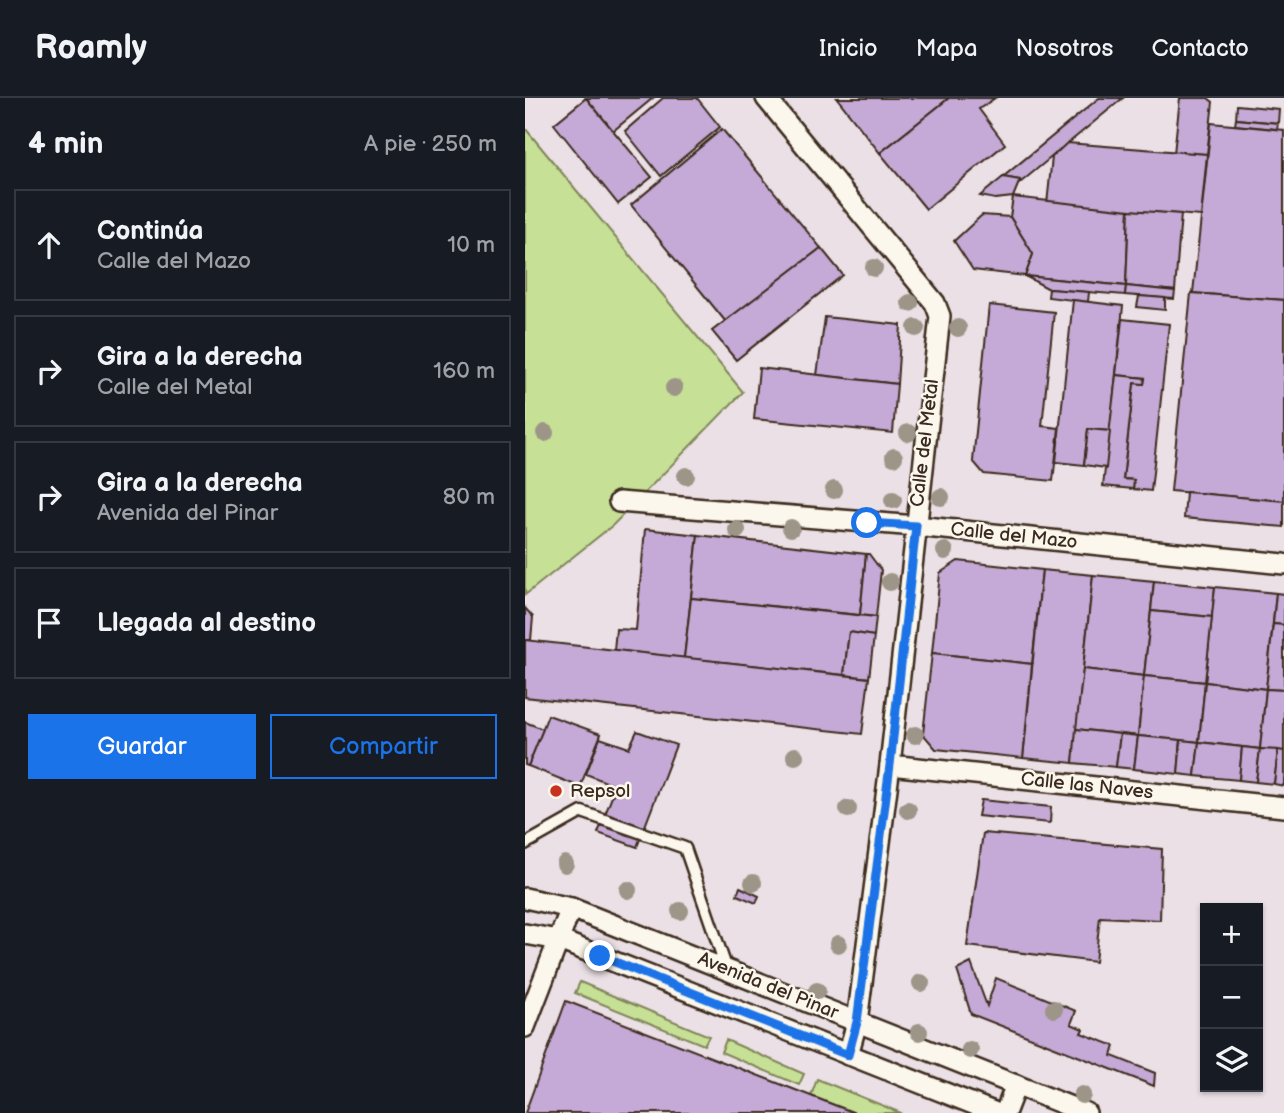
<!DOCTYPE html>
<html lang="es">
<meta charset="utf-8">
<style>
body{margin:0;font-family:"Balsamiq Sans",sans-serif;background:#242831;color:#f1f3f6}
.controls{position:absolute;right:21px;bottom:21px;display:grid;overflow:hidden;border-radius:0px;box-shadow:0 2px 5px #0004}
.controls button{width:63px;height:63px;display:grid;place-items:center;padding:0;border:0;border-bottom:2px solid #363941;background:#171b24;color:#f1f3f6;font:35px sans-serif}
.stop{position:absolute;width:21px;height:21px;margin:-16px;border:5px solid #1a73e8;border-radius:50%;background:#fff}
.stop.end{background:#1a73e8;border-color:#fff;box-shadow:0 2px 7px #0008}
.list{margin:0;padding:0;list-style:none}
h2{display:flex;justify-content:space-between;align-items:center;height:91px;margin:0;padding:0 28px;font-size:30px}
h2 small{font-size:23px;font-weight:400;color:#9ea1a6}
.list li{display:grid;grid-template-columns:46px 1fr auto;gap:21px;align-items:center;box-sizing:border-box;height:112px;margin:0 14px 14px;padding:0 14px;border:2px solid #363941;border-radius:0px}
.list b{display:block;font-size:26px;white-space:nowrap}
.list p{margin:0;font-size:23px;white-space:nowrap;color:#9ea1a6}
.list em{font-size:23px;font-style:normal;color:#9ea1a6}
.actions{display:flex;gap:14px;padding:21px 28px}
.actions a{flex:1;padding:16px 0;border:2px solid #1a73e8;border-radius:0px;text-align:center;font-size:24px;color:#1a73e8}
.actions .main{background:#1a73e8;color:#fff}
.icon{flex:none;width:38px;height:38px;fill:none;stroke:currentColor;stroke-width:2;stroke-linecap:round;stroke-linejoin:round}
.map{position:relative;flex:none;width:759px;height:1015px;overflow:hidden}
header{display:flex;align-items:center;gap:42px;box-sizing:border-box;height:98px;padding:0 35px;background:#171b24;border-bottom:2px solid #363941}
header strong{font-size:33px}
nav{display:flex;gap:38px;margin-inline-start:auto;font-size:24px}
main{display:flex}
aside{flex:1;background:#171b24}
.map>svg:first-child{display:block}
.green{fill:#c6e096;stroke:#80855a;stroke-width:2}
.building{fill:#c5a9d6;stroke:#3b2a1e;stroke-width:2}
.lines{fill:none;stroke-linecap:round;stroke-linejoin:round}
.service-casing{stroke:#3b2a1e;stroke-width:15}
.minor-casing{stroke:#3b2a1e;stroke-width:24}
.service{stroke:#fbf7ec;stroke-width:10}
.minor{stroke:#fbf7ec;stroke-width:19}
.tree{fill:#9d9588}
.route{stroke:#1a73e8;stroke-width:9}
.poi-dot{fill:#c8321e;stroke:#fbf7ec;stroke-width:2.5}
.labels{text-anchor:middle;dominant-baseline:central;stroke-width:5;stroke-linejoin:round;paint-order:stroke}
.street-label{font-size:19px;fill:#3b2a1e;stroke:#fbf7ec}
.poi-label{font-size:19px;fill:#3b2a1e;stroke:#fbf7ec;text-anchor:start}
</style>
<header>
<strong>Roamly</strong>
<nav><a>Inicio</a><a>Mapa</a><a>Nosotros</a><a>Contacto</a></nav>
</header>
<main>
<aside>
<h2>4 min<small>A pie · 250 m</small></h2>
<ul class="list">
<li><svg class="icon" aria-label="ahead" viewBox="0 0 24 24"><path d="M12 20V5M6 11l6-6 6 6"/></svg><div><b>Continúa</b><p>Calle del Mazo</p></div><em>10 m</em></li>
<li><svg class="icon" aria-label="right" viewBox="0 0 24 24"><path d="M7 20v-9h11M14 6l5 5-5 5"/></svg><div><b>Gira a la derecha</b><p>Calle del Metal</p></div><em>160 m</em></li>
<li><svg class="icon" aria-label="right" viewBox="0 0 24 24"><path d="M7 20v-9h11M14 6l5 5-5 5"/></svg><div><b>Gira a la derecha</b><p>Avenida del Pinar</p></div><em>80 m</em></li>
<li><svg class="icon" aria-label="arrive" viewBox="0 0 24 24"><path d="M6 21V4h12l-3 4 3 4H6"/></svg><div><b>Llegada al destino</b></div></li>
</ul>
<div class="actions"><a class="main">Guardar</a><a>Compartir</a></div>
</aside>
<div class="map">
<svg width="759" height="1015" viewBox="0 0 759 1015">
<rect width="100%" height="100%" fill="#ebe0e5"/>
<filter id="ink" filterUnits="userSpaceOnUse"><feTurbulence type="fractalNoise" baseFrequency=".0143" numOctaves="2"/><feDisplacementMap in="SourceGraphic" scale="14" xChannelSelector="R" yChannelSelector="G"/><feConvolveMatrix kernelMatrix="1 2 1 2 8 2 1 2 1" color-interpolation-filters="sRGB"/></filter>
<g filter="url(#ink)">
<!-- green -->
<g class="green">
<path d="M0 30 218 294 88 427 0 497Z"/>
<path d="M55 884 184 938 179 947 50 895Z"/>
<path d="M201 942 279 976 274 987 196 954Z"/>
<path d="M292 981 376 1015H330L286 998Z"/>
</g>
<!-- building -->
<g class="building">
<path d="M61 0H128L88 33Z"/>
<path d="M61 0 127 79 93 106 29 26Z"/>
<path d="M138 0H172L195 29 136 78 100 33Z"/>
<path d="M312 0H424L355 55Z"/>
<path d="M424 0H470L454 11 480 46 401 111 355 55Z"/>
<path d="M574 0H598L495 85V82L478 79Z"/>
<path d="M655 0H683L688 4 682 56 649 55Z"/>
<path d="M712 7 754 11 753 25 711 21Z"/>
<path d="M711 21 753 25 752 31 710 27Z"/>
<path d="M686 25 759 32V202L668 195Z"/>
<path d="M197 31 296 150 201 224 106 107Z"/>
<path d="M542 45 682 56 676 118 522 106 527 59Z"/>
<path d="M478 79 495 82 488 99 470 101 455 98Z"/>
<path d="M488 99 604 112 601 188 500 178 508 156 485 119Z"/>
<path d="M604 112 656 116 650 193 601 188Z"/>
<path d="M457 117 485 119 508 156 500 178 448 172 429 143Z"/>
<path d="M296 150 318 177 211 262 187 233Z"/>
<path d="M500 178 601 188 600 197 524 191Z"/>
<path d="M601 188 650 193 649 201 600 197Z"/>
<path d="M524 191 564 194 563 204 523 199Z"/>
<path d="M666 195 759 202V403L646 393Z"/>
<path d="M614 198 640 200V212L612 209Z"/>
<path d="M548 202 598 208 585 333 563 331 559 367 531 364Z"/>
<path d="M464 207 529 214 517 328 534 330 528 383 459 376 448 363Z"/>
<path d="M300 219 376 227 372 286 292 277Z"/>
<path d="M597 221 644 226 626 393 608 391 609 382 598 381 609 285 619 286 620 280 591 277Z"/>
<path d="M234 270 372 286 368 335 229 321Z"/>
<path d="M591 277 620 280 619 286 609 285 598 381 609 382 608 391 578 388Z"/>
<path d="M563 331 585 333 581 370 559 367Z"/>
<path d="M661 394 759 403V429L659 420Z"/>
<path d="M120 431 173 437 159 560 89 552 91 531 111 532Z"/>
<path d="M173 437 341 456 335 517 166 500Z"/>
<path d="M341 456H344L356 472 351 519 335 517Z"/>
<path d="M433 463 517 472 507 566 407 555 415 475Z"/>
<path d="M517 472 568 477 548 665 498 660Z"/>
<path d="M568 477 629 483 619 578 558 571Z"/>
<path d="M629 483 690 489 687 519 626 513Z"/>
<path d="M690 489 751 495 741 591 680 584Z"/>
<path d="M751 495 759 496V527L748 526Z"/>
<path d="M166 500 351 519 349 538 324 534 319 577 159 560Z"/>
<path d="M0 510 8 519 6 542H0Z"/>
<path d="M626 513 687 519 680 584 619 578Z"/>
<path d="M748 526 759 527V592L741 591Z"/>
<path d="M324 534 349 538 344 580 319 577Z"/>
<path d="M0 542 344 580 337 636 0 599Z"/>
<path d="M407 555 507 566 498 660 411 651 398 636Z"/>
<path d="M558 571 619 578 613 638 551 631Z"/>
<path d="M619 578 680 584 674 644 613 638Z"/>
<path d="M680 584 741 591 735 651 674 644Z"/>
<path d="M741 591 759 592V653L735 651Z"/>
<path d="M23 617 76 636 55 689 3 668Z"/>
<path d="M0 624 18 631 3 668 0 667Z"/>
<path d="M551 631 595 636 591 669 548 665Z"/>
<path d="M112 633 151 647 112 749 73 735 91 688 61 676 75 640 104 650Z"/>
<path d="M595 636 613 638 609 671 591 669Z"/>
<path d="M613 638 656 642 653 676 609 671Z"/>
<path d="M656 642 674 644 670 678 653 676Z"/>
<path d="M674 644 717 649 714 682 670 678Z"/>
<path d="M717 649 735 651 731 684 714 682Z"/>
<path d="M735 651 753 652 749 686 731 684Z"/>
<path d="M753 652 759 653V688L749 686Z"/>
<path d="M456 702 526 709 525 725 453 718Z"/>
<path d="M458 735 637 751 635 822 575 819 570 864 442 848Z"/>
<path d="M215 789 234 798 231 805 212 797Z"/>
<path d="M446 865 462 908 471 880 551 913 546 926 558 931 556 935 590 948 587 958 630 975 629 988 446 916 432 872Z"/>
<path d="M41 903 286 998 330 1015H0Z"/>
</g>
<g class="lines">
<!-- service casing -->
<g class="service-casing">
<path id="service" d="M0 746 57 714 160 750 202 872"/>
</g>
<!-- minor casing -->
<g class="minor-casing">
<g id="minor">
<path d="M241 0 410 205 415 218 365 667 332 924 323 957"/>
<path d="M94 404 391 428 759 466"/>
<path d="M365 667 759 709"/>
<path d="M0 800 46 810 561 1015"/>
<path d="M0 836 34 842 471 1015"/>
<path d="M0 929 46 810"/>
<path d="M480 1015 491 987"/>
</g>
</g>
<!-- service -->
<use href="#service" class="service"/>
<!-- minor -->
<use href="#minor" class="minor"/>
</g>
<!-- trees -->
<g class="tree">
<circle cx="349" cy="170" r="9"/>
<circle cx="385" cy="205" r="9"/>
<circle cx="391" cy="230" r="9"/>
<circle cx="433" cy="230" r="9"/>
<circle cx="149" cy="290" r="9"/>
<circle cx="20" cy="335" r="9"/>
<circle cx="383" cy="335" r="9"/>
<circle cx="369" cy="359" r="9"/>
<circle cx="161" cy="378" r="9"/>
<circle cx="309" cy="392" r="9"/>
<circle cx="416" cy="399" r="9"/>
<circle cx="368" cy="402" r="9"/>
<circle cx="266" cy="430" r="9"/>
<circle cx="212" cy="432" r="9"/>
<circle cx="420" cy="453" r="9"/>
<circle cx="365" cy="484" r="9"/>
<circle cx="390" cy="637" r="9"/>
<circle cx="270" cy="658" r="9"/>
<circle cx="323" cy="711" r="9"/>
<circle cx="383" cy="712" r="9"/>
<circle cx="40" cy="766" r="9"/>
<circle cx="228" cy="785" r="9"/>
<circle cx="103" cy="792" r="9"/>
<circle cx="155" cy="813" r="9"/>
<circle cx="313" cy="846" r="9"/>
<circle cx="396" cy="885" r="9"/>
<circle cx="292" cy="893" r="9"/>
<circle cx="529" cy="911" r="9"/>
<circle cx="394" cy="934" r="9"/>
<circle cx="445" cy="952" r="9"/>
<circle cx="557" cy="997" r="9"/>
</g>
</g>
<g class="lines" filter="url(#ink)">
<!-- route -->
<path class="route" d="M75 858 323 957 332 924 365 667 391 428 342 425"/>
</g>
<!-- markers -->
<circle class="poi-dot" cx="31" cy="693" r="7"/>
<g class="labels">
<!-- street labels -->
<g class="street-label">
<text transform="translate(400 345) rotate(-83)">Calle del Metal</text>
<text transform="translate(489 438) rotate(6)">Calle del Mazo</text>
<text transform="translate(562 688) rotate(6)">Calle las Naves</text>
<text transform="translate(243 888) rotate(22)">Avenida del Pinar</text>
</g>
<!-- poi labels -->
<g class="poi-label">
<text x="45" y="693">Repsol</text>
</g>
</g>
</svg>
<div class="controls">
<button>+</button>
<button>−</button>
<button><svg class="icon" aria-label="layers" viewBox="0 0 24 24"><path d="M12 4l9 5-9 5-9-5zM3 14l9 5 9-5"/></svg></button>
</div>
<div class="stop" style="left:342px;top:425px"></div>
<div class="stop end" style="left:75px;top:858px"></div>
</div>
</main>
